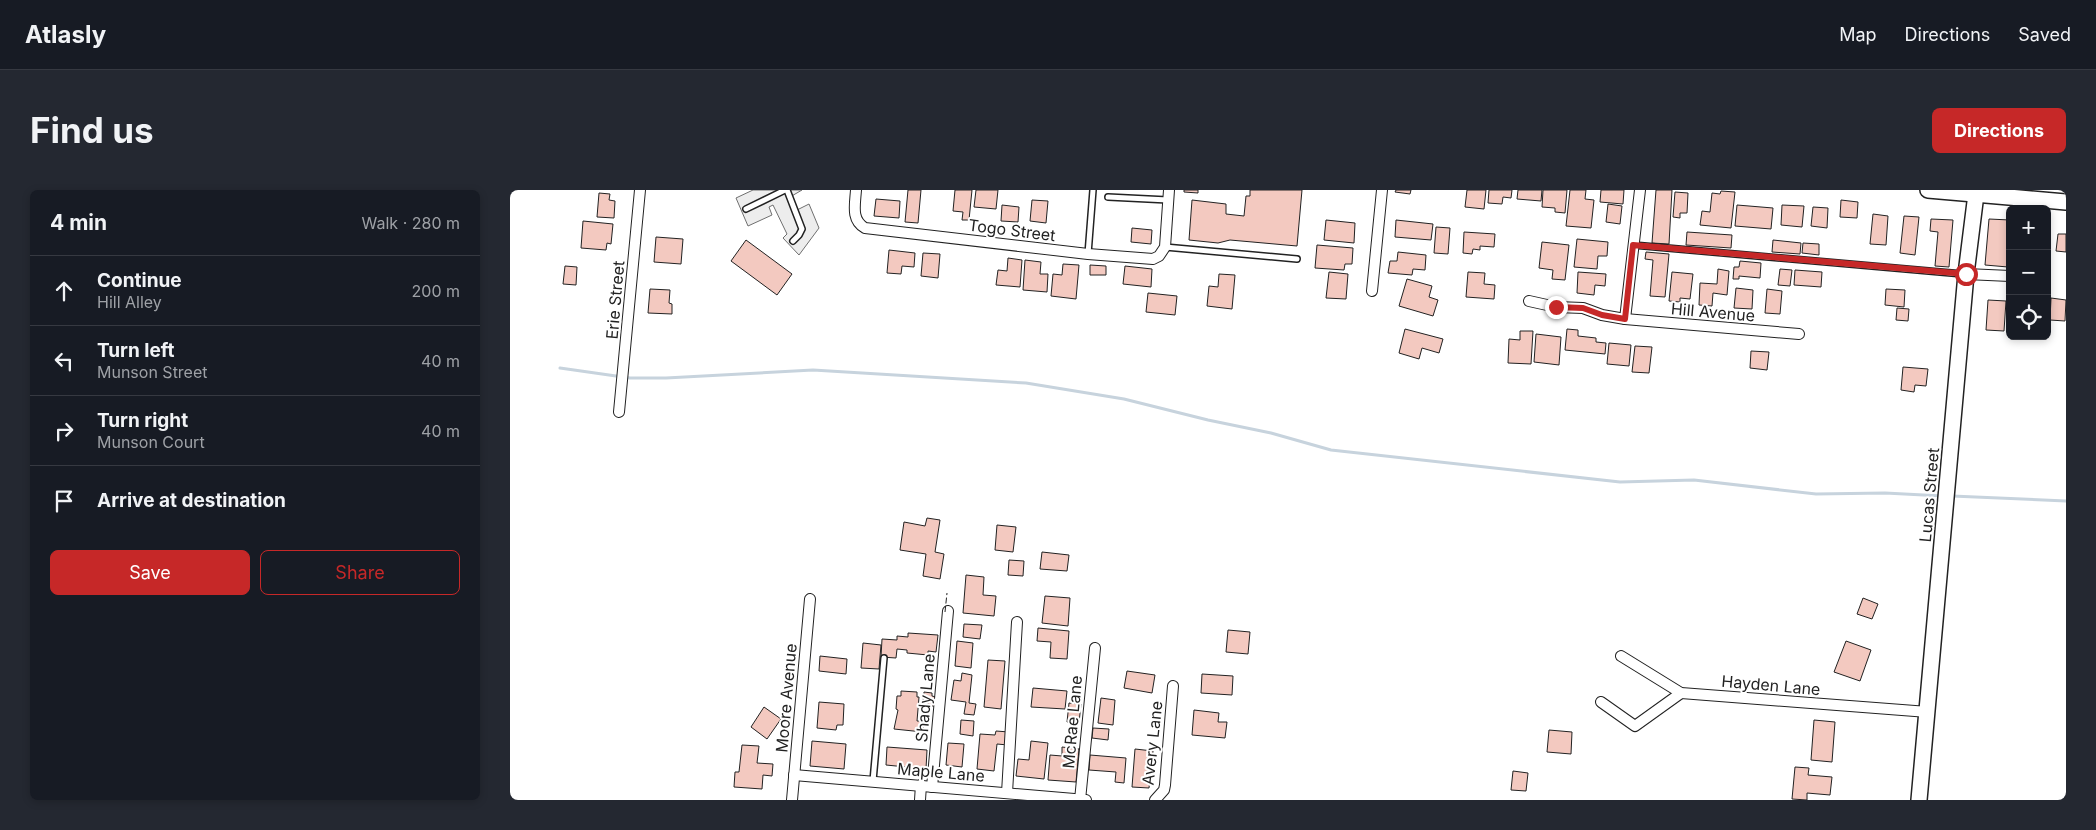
<!DOCTYPE html>
<meta charset="utf-8">
<style>
body{margin:0;font-family:Inter,sans-serif;background:#242831;color:#f1f3f6}
.controls{position:absolute;right:15px;top:15px;display:grid;overflow:hidden;border-radius:8px;box-shadow:0 2px 8px #0003}
.controls button{width:45px;height:45px;display:grid;place-items:center;padding:0;border:0;border-bottom:1px solid #363941;background:#171b24;color:#f1f3f6;font:25px sans-serif}
.stop{position:absolute;width:15px;height:15px;margin:-11px;border:4px solid #c62828;border-radius:50%;background:#fff}
.stop.end{background:#c62828;border-color:#fff;box-shadow:0 1px 5px #0008}
.list{margin:0;padding:0;list-style:none}
h2{display:flex;justify-content:space-between;align-items:center;height:65px;margin:0;padding:0 20px;font-size:21px}
h2 small{font-size:16px;font-weight:400;color:#9ea1a6}
.list li{display:grid;grid-template-columns:32px 1fr auto;gap:15px;align-items:center;box-sizing:border-box;height:70px;padding:0 20px;border-top:1px solid #363941}
.list b{display:block;font-size:19px;white-space:nowrap}
.list p{margin:0;font-size:16px;white-space:nowrap;color:#9ea1a6}
.list em{font-size:16px;font-style:normal;color:#9ea1a6}
.actions{display:flex;gap:10px;padding:15px 20px}
.actions a{flex:1;padding:11px 0;border:1px solid #c62828;border-radius:8px;text-align:center;font-size:18px;color:#c62828}
.actions .main{background:#c62828;color:#fff}
.icon{flex:none;width:28px;height:28px;fill:none;stroke:currentColor;stroke-width:2;stroke-linecap:round;stroke-linejoin:round}
.map{position:relative;flex:none;width:1556px;height:610px;overflow:hidden;border-radius:8px}
header{display:flex;align-items:center;gap:30px;box-sizing:border-box;height:70px;padding:0 25px;background:#171b24;border-bottom:1px solid #363941}
header strong{font-size:24px}
nav{display:flex;gap:28px;margin-inline-start:auto;font-size:18px}
.intro{display:flex;align-items:center;justify-content:space-between;box-sizing:border-box;height:120px;padding:0 30px}
h1{margin:0;font-size:35px}
.button{padding:12px 22px;border-radius:8px;background:#c62828;color:#fff;font-size:18px;font-weight:700}
main{display:flex;gap:30px;padding:0 30px}
aside{flex:1;background:#171b24;border-radius:8px;box-shadow:0 2px 8px #0003}
.map>svg:first-child{display:block}
.parking{fill:#ededed;stroke:#6f6f6f}
.lines{fill:none;stroke-linecap:round;stroke-linejoin:round}
.stream{stroke:#c7d3dd;stroke-width:3}
.building{fill:#f3c9c0;stroke:#222}
.lane-casing{stroke:#222;stroke-width:8}
.street-casing{stroke:#222;stroke-width:12}
.secondary-casing{stroke:#222;stroke-width:18}
.lane{stroke:#fff;stroke-width:5}
.street{stroke:#fff;stroke-width:10}
.secondary{stroke:#fff;stroke-width:15}
.fence{stroke:#222;stroke-width:1;stroke-dasharray:6 2.5;stroke-linecap:butt}
.route{stroke:#c62828;stroke-width:6}
.labels{text-anchor:middle;dominant-baseline:central;stroke-width:4;stroke-linejoin:round;paint-order:stroke}
.street-label{font-size:16px;fill:#222;stroke:#fff}
</style>
<header>
<strong>Atlasly</strong>
<nav><a>Map</a><a>Directions</a><a>Saved</a></nav>
</header>
<div class="intro"><h1>Find us</h1><a class="button">Directions</a></div>
<main>
<aside>
<h2>4 min<small>Walk · 280 m</small></h2>
<ul class="list">
<li><svg class="icon" aria-label="ahead" viewBox="0 0 24 24"><path d="M12 20V5M6 11l6-6 6 6"/></svg><div><b>Continue</b><p>Hill Alley</p></div><em>200 m</em></li>
<li><svg class="icon" aria-label="left" viewBox="0 0 24 24"><path d="M17 20v-9H6M10 6l-5 5 5 5"/></svg><div><b>Turn left</b><p>Munson Street</p></div><em>40 m</em></li>
<li><svg class="icon" aria-label="right" viewBox="0 0 24 24"><path d="M7 20v-9h11M14 6l5 5-5 5"/></svg><div><b>Turn right</b><p>Munson Court</p></div><em>40 m</em></li>
<li><svg class="icon" aria-label="arrive" viewBox="0 0 24 24"><path d="M6 21V4h12l-3 4 3 4H6"/></svg><div><b>Arrive at destination</b></div></li>
</ul>
<div class="actions"><a class="main">Save</a><a>Share</a></div>
</aside>
<div class="map">
<svg width="1556" height="610" viewBox="0 0 1556 610">
<rect width="100%" height="100%" fill="#fff"/>
<!-- parking -->
<path class="parking" d="M243 0H292L280 7 287 20 299 14 309 38 289 65 273 48 277 44 263 15 259 17 262 25 238 36 226 8Z"/>
<g class="lines">
<!-- stream -->
<g class="stream">
<path d="M50 178 120 188H156L303 180 516 193 614 209 698 230 761 243 821 260 1110 292 1184 290 1306 304 1375 303 1433 306"/>
<path d="M1442 306 1556 311"/>
</g>
</g>
<!-- building -->
<g class="building">
<path d="M398 0H411L408 33 395 32Z"/>
<path d="M445 0H462L459 30H452L453 22 443 21Z"/>
<path d="M466 0H488L486 19 464 17Z"/>
<path d="M674 0H688V3L674 2Z"/>
<path d="M740 0H792L787 56 720 50 708 53 679 50 682 10 716 14V24L734 26 736 6H740Z"/>
<path d="M886 0H901L900 4 885 2Z"/>
<path d="M957 0H976L974 19 955 17Z"/>
<path d="M979 0H1002L1001 8 993 7 992 14 978 13Z"/>
<path d="M1008 0H1032L1031 11 1007 9Z"/>
<path d="M1033 0H1057L1055 23 1045 22V18L1032 17Z"/>
<path d="M1060 0H1076L1075 9 1084 10 1081 38 1056 36Z"/>
<path d="M1091 0H1114L1113 14 1090 12Z"/>
<path d="M1146 0H1162L1159 54 1142 53Z"/>
<path d="M1211 1 1225 2 1221 38 1190 35 1192 21 1200 22 1202 3 1210 4Z"/>
<path d="M1165 2 1178 3 1177 23H1170V28L1163 27Z"/>
<path d="M89 3 100 4 99 10 105 11 104 28 87 27Z"/>
<path d="M366 9 390 11 389 28 364 26Z"/>
<path d="M522 10 538 11 536 33 520 31Z"/>
<path d="M1331 10 1348 12 1347 28 1330 27Z"/>
<path d="M1098 14 1112 16 1110 34 1096 32Z"/>
<path d="M492 15 509 17 508 32 491 31Z"/>
<path d="M1227 15 1263 18 1261 39 1225 36Z"/>
<path d="M1272 15 1294 16 1292 37 1271 35Z"/>
<path d="M1303 17 1318 18 1317 38 1301 36Z"/>
<path d="M1363 24 1378 26 1376 55 1360 54Z"/>
<path d="M1394 26 1409 27 1405 65 1390 63Z"/>
<path d="M1421 29 1443 30 1439 77 1425 76 1428 42 1420 41Z"/>
<path d="M1479 29 1500 30 1498 77 1475 75Z"/>
<path d="M816 30 845 33 844 53 814 50Z"/>
<path d="M886 30 923 34 921 50 885 47Z"/>
<path d="M73 31 103 34 101 54 97 53 96 60 71 58Z"/>
<path d="M926 37 940 38 938 64 924 63Z"/>
<path d="M622 38 642 40 641 54 621 52Z"/>
<path d="M954 42 985 44 984 57 970 56V60L963 59 962 64 953 63Z"/>
<path d="M1177 42 1222 45 1221 58 1176 55Z"/>
<path d="M1548 44H1556V62L1546 61Z"/>
<path d="M146 47 173 49 171 74 144 72Z"/>
<path d="M1067 49 1098 52 1097 66H1088L1087 79 1064 77Z"/>
<path d="M236 50 282 84 267 105 221 71Z"/>
<path d="M1263 50 1291 53 1290 64 1262 62Z"/>
<path d="M1032 52 1059 55 1055 90 1042 89 1043 80 1029 78Z"/>
<path d="M1293 53 1309 54V65L1292 63Z"/>
<path d="M807 55 843 58 842 74H835L834 80 805 78Z"/>
<path d="M379 60 405 63 404 77 392 76 391 84 377 83Z"/>
<path d="M888 62 916 65 915 80 903 79 902 85 878 83 880 71H887Z"/>
<path d="M1136 62 1159 64 1155 107 1140 106 1143 70 1135 69Z"/>
<path d="M413 63 430 64 428 88 411 86Z"/>
<path d="M498 68 512 70 510 97 486 95 488 80 497 81Z"/>
<path d="M515 70 531 72 530 84H538L537 102 513 100Z"/>
<path d="M1230 71 1251 73 1250 88 1229 86V89H1223L1224 77H1229Z"/>
<path d="M553 74 569 75 566 109 541 106 543 84 552 85Z"/>
<path d="M580 75 596 76V85H580Z"/>
<path d="M55 76 67 77 66 95 53 94Z"/>
<path d="M615 76 642 79 641 97 613 94Z"/>
<path d="M1208 79 1219 81 1217 105 1203 103 1202 116 1189 115 1190 93 1207 94Z"/>
<path d="M1270 79 1282 80 1280 96 1268 95Z"/>
<path d="M1285 80 1312 82 1311 97 1284 95Z"/>
<path d="M819 82 838 84 836 109 816 108Z"/>
<path d="M958 82 975 83 974 94 985 95 984 109 956 107Z"/>
<path d="M1068 82 1096 84 1095 96 1085 95 1084 105 1067 103Z"/>
<path d="M1162 82 1183 84 1180 109 1170 108V112L1159 111Z"/>
<path d="M709 84 725 85 722 119 697 116 699 96 708 97Z"/>
<path d="M897 89 922 96 919 107 928 110 923 126 889 116Z"/>
<path d="M1226 98 1243 100 1242 119 1224 118Z"/>
<path d="M140 99 160 100 159 113 162 114V124L138 123Z"/>
<path d="M1257 99 1272 101 1270 124 1255 123Z"/>
<path d="M1376 99 1395 100 1394 117 1375 115Z"/>
<path d="M638 103 667 106 665 125 636 122Z"/>
<path d="M1541 108 1556 110 1555 131 1540 130Z"/>
<path d="M1478 110 1496 111 1494 141 1476 140Z"/>
<path d="M1387 118 1399 119 1398 131 1386 130Z"/>
<path d="M895 139 933 149 929 163 912 158 909 169 889 163Z"/>
<path d="M1057 139 1068 140V146L1086 148V152L1096 153 1095 164 1055 160Z"/>
<path d="M1010 141H1023L1021 174 998 173 999 149 1010 150Z"/>
<path d="M1026 144 1051 147 1049 175 1024 172Z"/>
<path d="M1099 153 1121 155 1119 176 1097 174Z"/>
<path d="M1125 156 1142 157 1139 183 1122 182Z"/>
<path d="M1241 161 1259 162 1257 180 1240 178Z"/>
<path d="M1393 177 1418 179 1416 196 1405 195 1404 202 1391 200Z"/>
<path d="M417 328 430 330 425 362 434 364 430 389 413 386 416 364 390 360 394 332 415 336Z"/>
<path d="M487 335 506 337 503 362 485 360Z"/>
<path d="M532 362 559 365 557 381 530 379Z"/>
<path d="M499 370 514 371 513 386 498 385Z"/>
<path d="M456 385 474 387 473 405 486 406 484 426 453 423Z"/>
<path d="M535 406 560 408 558 436 532 433Z"/>
<path d="M1353 408 1368 414 1362 429 1347 424Z"/>
<path d="M454 434 472 435 470 449 453 447Z"/>
<path d="M528 438 559 441 557 469 540 468 541 452 527 451Z"/>
<path d="M718 440 740 442 738 464 716 462Z"/>
<path d="M398 443 428 445 426 462 418 461V465L397 463V460L387 459 386 468 371 467 372 449 387 450V446L398 447Z"/>
<path d="M447 451 463 453 461 478 445 476Z"/>
<path d="M1336 451 1361 460 1350 491 1324 482Z"/>
<path d="M353 453 371 455 369 479 351 478Z"/>
<path d="M310 466 337 469 336 484 309 481Z"/>
<path d="M478 470 495 471 491 519 474 517Z"/>
<path d="M617 481 645 485 642 503 614 498Z"/>
<path d="M452 483 462 485 459 513 466 514 464 525 454 524 456 512 441 510 444 490 451 491Z"/>
<path d="M692 484 723 486 722 505 691 503Z"/>
<path d="M523 498 557 501 555 519 521 517Z"/>
<path d="M391 501 407 502V507H409L407 531H414L413 542 384 539 388 520 386 519 387 506H391Z"/>
<path d="M414 502 422 503V506L426 507V516H418V512L413 511Z"/>
<path d="M591 508 605 510 603 535 588 533Z"/>
<path d="M309 512 334 514 333 535H327L326 540 307 538Z"/>
<path d="M559 513 571 514 569 533 557 532Z"/>
<path d="M254 517 271 529 257 549 241 537Z"/>
<path d="M684 520 709 523 708 532H717L715 548 682 545Z"/>
<path d="M451 530 464 531 463 546 450 544Z"/>
<path d="M1304 530 1325 532 1322 572 1301 570Z"/>
<path d="M583 538 599 539 598 550 582 548Z"/>
<path d="M1039 540 1062 542 1061 564 1037 562Z"/>
<path d="M486 541 499 542 498 555 487 554 484 581 467 579 470 544 485 545Z"/>
<path d="M302 551 336 554 334 579 300 576Z"/>
<path d="M521 551 538 553 534 589 506 586 508 569 519 570Z"/>
<path d="M438 553 454 554 452 577 436 575Z"/>
<path d="M232 555 249 556 247 573 263 574 262 586 253 585 252 599 224 597 225 582H229Z"/>
<path d="M377 557 417 560 416 579 376 575Z"/>
<path d="M552 557 569 559 566 592 538 590 540 565 552 566Z"/>
<path d="M625 559 643 561 639 598 622 597Z"/>
<path d="M580 565 616 568 614 593 605 592 606 582 579 580Z"/>
<path d="M1285 577 1299 578 1298 585 1322 587 1320 605 1297 603V610L1282 609Z"/>
<path d="M1003 581 1018 583 1016 601 1001 600Z"/>
</g>
<g class="lines">
<!-- lane casing -->
<g class="lane-casing">
<g id="lane">
<path d="M277 0 292 39 289 45 283 51"/>
<path d="M598 7 658 10"/>
<path d="M236 19 275 0"/>
<path d="M1123 55 1453 84"/>
<path d="M655 57 787 69"/>
<path d="M578 64 583 0"/>
<path d="M363 591 374 468"/>
</g>
</g>
<!-- street casing -->
<g class="street-casing">
<g id="street">
<path d="M346 0C345 15 341 30 355 38L578 64 643 69 649 66 655 57 659 0"/>
<path d="M1456 84 1500 86"/>
<path d="M862 101 872 0"/>
<path d="M1019 111 1046 117 1073 118 1092 125 1115 129 1289 144"/>
<path d="M1115 129 1130 0"/>
<path d="M109 222 130 0"/>
<path d="M1111 466 1171 503 1418 522"/>
<path d="M1091 512 1125 536 1171 503"/>
<path d="M284 585 576 610"/>
<path d="M422 597 438 421"/>
<path d="M497 603 507 432"/>
<path d="M282 610 300 409"/>
<path d="M410 610 411 595"/>
<path d="M570 610 585 458"/>
<path d="M645 610 654 600 655 595 663 496"/>
</g>
</g>
<!-- secondary casing -->
<g class="secondary-casing">
<g id="secondary">
<path d="M1418 0 1556 12"/>
<path d="M1409 610 1456 84 1466 4"/>
</g>
</g>
<!-- lane -->
<use href="#lane" class="lane"/>
<!-- street -->
<use href="#street" class="street"/>
<!-- secondary -->
<use href="#secondary" class="secondary"/>
<!-- fence -->
<path class="fence" d="M435 422 437 403"/>
</g>
<g class="lines">
<!-- route -->
<path class="route" d="M1046 117 1073 118 1092 125 1115 129 1123 55 1456 84"/>
</g>
<g class="labels">
<!-- street labels -->
<g class="street-label">
<text transform="translate(502 40) rotate(7)">Togo Street</text>
<text transform="translate(105 110) rotate(-85)">Erie Street</text>
<text transform="translate(1203 122) rotate(5)">Hill Avenue</text>
<text transform="translate(1419 305) rotate(-85)">Lucas Street</text>
<text transform="translate(1261 495) rotate(5)">Hayden Lane</text>
<text transform="translate(276 508) rotate(-85)">Moore Avenue</text>
<text transform="translate(415 508) rotate(-85)">Shady Lane</text>
<text transform="translate(562 532) rotate(-85)">McRae Lane</text>
<text transform="translate(642 553) rotate(-84)">Avery Lane</text>
<text transform="translate(431 582) rotate(5)">Maple Lane</text>
</g>
</g>
</svg>
<div class="controls">
<button>+</button>
<button>−</button>
<button><svg class="icon" aria-label="locate" viewBox="0 0 24 24"><circle cx="12" cy="12" r="6"/><path d="M12 2v4M12 18v4M2 12h4M18 12h4"/></svg></button>
</div>
<div class="stop" style="left:1456px;top:84px"></div>
<div class="stop end" style="left:1046px;top:117px"></div>
</div>
</main>
